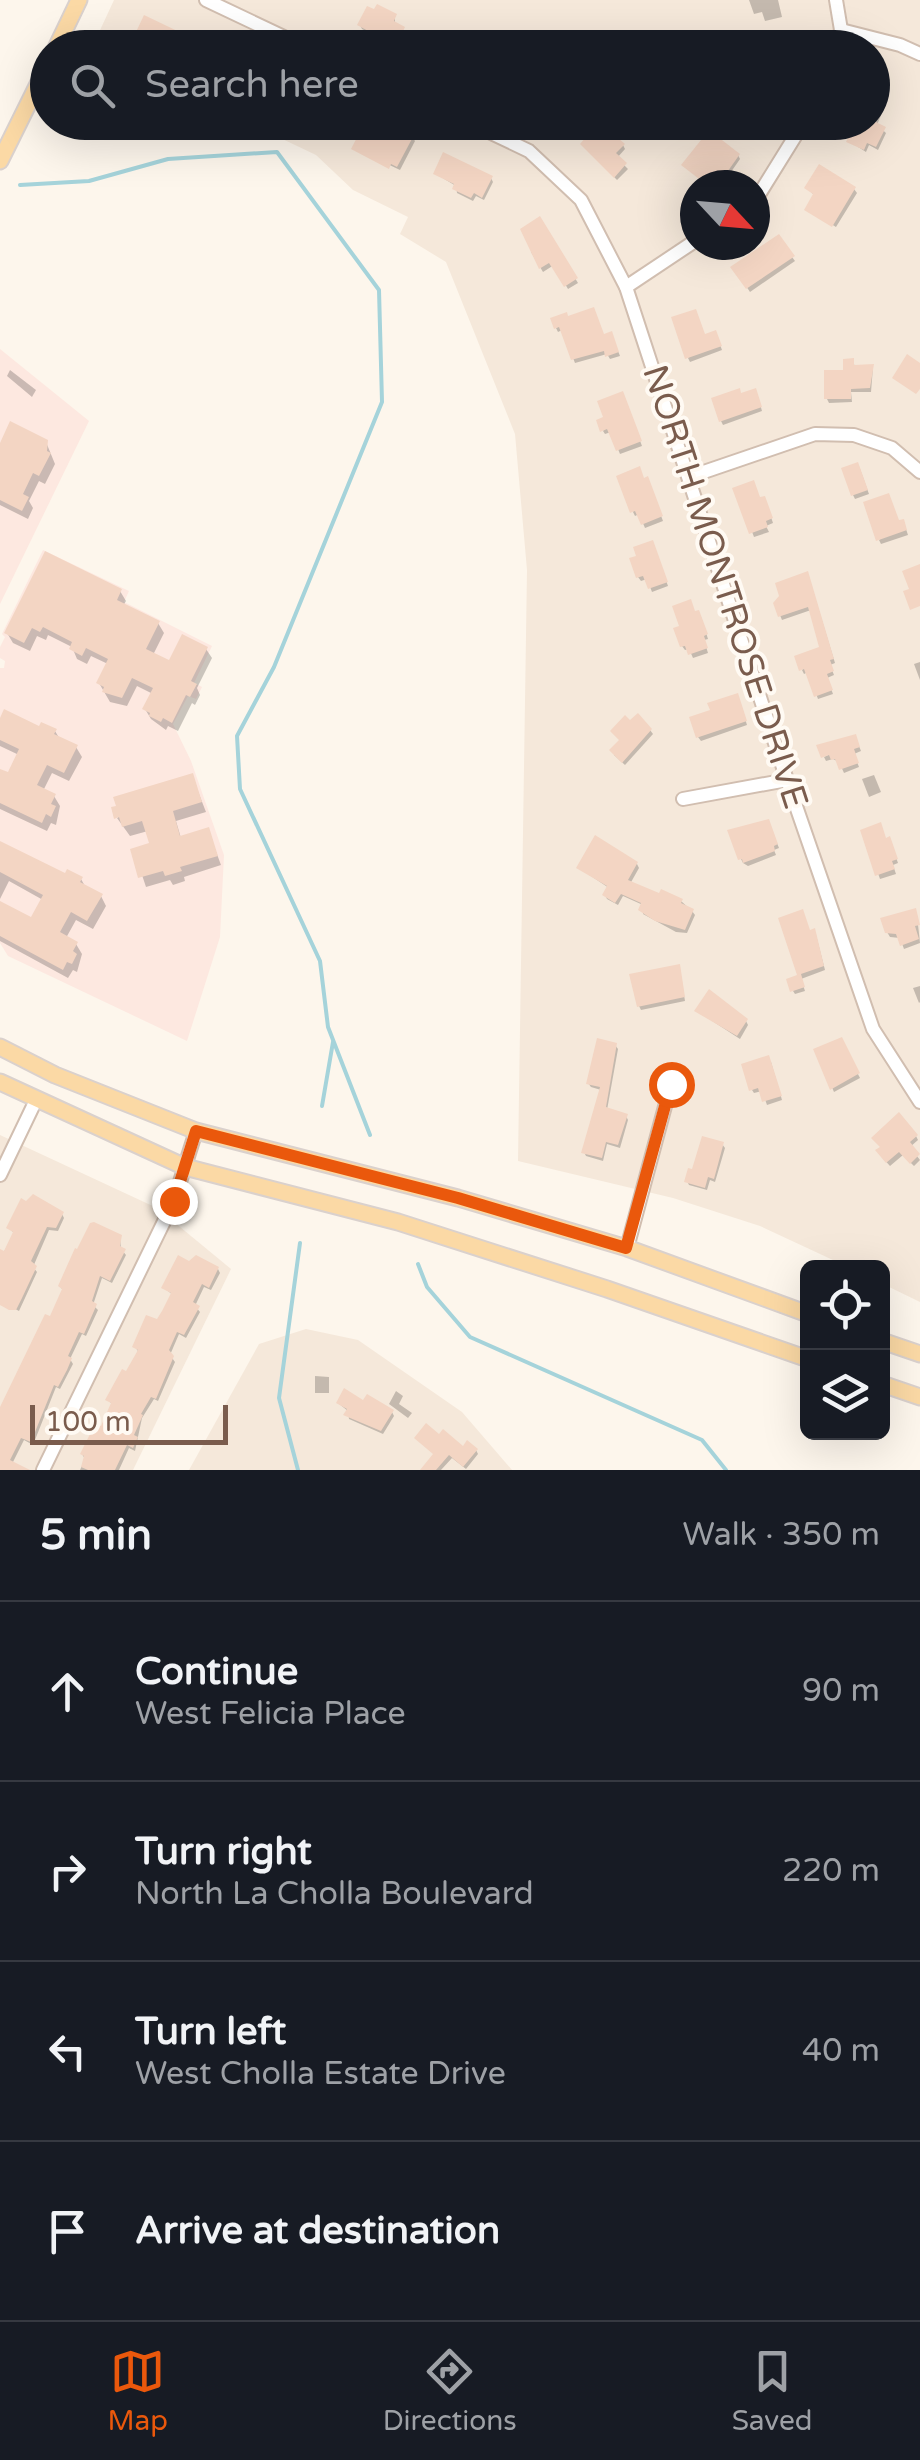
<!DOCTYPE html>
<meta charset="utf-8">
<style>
body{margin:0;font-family:"Varela Round",sans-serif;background:#242831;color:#f1f3f6}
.controls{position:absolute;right:30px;bottom:30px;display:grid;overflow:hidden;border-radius:15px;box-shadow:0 10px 40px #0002}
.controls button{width:90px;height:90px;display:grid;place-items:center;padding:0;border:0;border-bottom:2px solid #363941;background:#171b24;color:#f1f3f6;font:50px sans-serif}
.compass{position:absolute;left:680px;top:170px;width:90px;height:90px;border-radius:50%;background:#171b24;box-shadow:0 10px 40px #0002;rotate:116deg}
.scale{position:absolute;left:30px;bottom:25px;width:198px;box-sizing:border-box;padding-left:10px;border:5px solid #7a5c4d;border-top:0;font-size:28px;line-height:35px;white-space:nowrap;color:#7a5c4d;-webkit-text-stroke:8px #fffaf3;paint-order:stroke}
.stop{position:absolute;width:30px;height:30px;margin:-22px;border:8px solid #ea580c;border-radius:50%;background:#fff}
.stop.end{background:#ea580c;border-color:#fff;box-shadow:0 2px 10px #0008}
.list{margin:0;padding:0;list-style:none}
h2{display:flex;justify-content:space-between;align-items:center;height:130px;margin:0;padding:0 40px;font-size:42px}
h2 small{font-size:32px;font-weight:400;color:#9ea1a6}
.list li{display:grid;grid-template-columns:65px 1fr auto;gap:30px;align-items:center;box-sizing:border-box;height:180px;padding:0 40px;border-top:2px solid #363941}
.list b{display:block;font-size:38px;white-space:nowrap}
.list p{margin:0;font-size:32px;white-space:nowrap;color:#9ea1a6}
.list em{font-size:32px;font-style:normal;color:#9ea1a6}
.icon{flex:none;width:55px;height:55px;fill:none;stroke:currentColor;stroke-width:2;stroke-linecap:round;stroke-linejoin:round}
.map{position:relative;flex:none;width:920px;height:1470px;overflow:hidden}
.search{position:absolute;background:#171b24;box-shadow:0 10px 40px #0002;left:30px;right:30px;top:30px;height:110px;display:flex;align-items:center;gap:25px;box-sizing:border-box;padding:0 35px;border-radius:55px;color:#9ea1a6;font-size:38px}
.sheet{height:850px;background:#171b24}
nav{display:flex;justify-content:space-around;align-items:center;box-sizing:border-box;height:140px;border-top:2px solid #363941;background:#171b24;font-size:28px;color:#9ea1a6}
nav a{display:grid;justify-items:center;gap:5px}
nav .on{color:#ea580c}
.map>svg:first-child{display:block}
.residential{fill:#f5e8da;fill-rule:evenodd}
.commercial{fill:#fde8e0}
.shadow{fill:#0003}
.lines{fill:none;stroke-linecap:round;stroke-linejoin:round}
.stream{stroke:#a5d3da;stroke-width:4}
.building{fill:#f3d5c3}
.minor-casing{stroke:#d1beb0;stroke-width:16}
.major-casing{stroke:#dad1cd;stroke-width:19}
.minor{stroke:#fff;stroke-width:12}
.major{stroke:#fbd9a5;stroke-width:15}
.route{stroke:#ea580c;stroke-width:12}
.labels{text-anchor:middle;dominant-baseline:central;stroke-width:8;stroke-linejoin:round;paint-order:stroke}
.street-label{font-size:35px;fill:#7a5c4d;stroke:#fffaf3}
</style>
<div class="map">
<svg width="920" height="1470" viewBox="0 0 920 1470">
<rect width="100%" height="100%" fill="#fdf6ec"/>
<!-- residential -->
<g class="residential">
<path d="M114 0H920V1302L883 1284 882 1268 848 1267 760 1226 673 1198 518 1161 527 570 515 434 446 262 400 234 408 217 353 190 316 155 249 123 872 122V48H107L95 41ZM695 185H755V245H695Z"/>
<path d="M0 1135 157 1208 231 1269 133 1470H0Z"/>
<path d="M306 1329 358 1340 462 1412 512 1470H189L259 1344Z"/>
</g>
<!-- commercial -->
<g class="commercial">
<path d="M0 349 89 421 0 604Z"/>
<path d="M43 550 129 591 124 602 212 646 194 683 202 687 196 699 188 696 173 724 191 761 224 855 220 937 187 1041 8 956 0 943V668H4L5 661 0 658V647L5 637 2 634Z"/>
</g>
<!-- shadow -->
<g class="shadow">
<path d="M749 0H778L782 17 765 21 762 12 754 14Z"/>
<path d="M376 13 395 16V24L406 33 399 48 362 29 360 25Z"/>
<path d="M872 100 884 108 877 125 886 133 878 150 869 145 866 152 849 141 872 122Z"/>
<path d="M329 122 324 133 308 125 304 131 288 122Z"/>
<path d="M526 122H551L546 132Z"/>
<path d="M412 137 415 141 400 170 354 148Z"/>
<path d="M623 145 625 149 617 158 628 169 617 180 586 148Z"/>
<path d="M738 155 740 159 722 185H707L684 165Z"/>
<path d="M436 174 491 178 493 182 484 200 476 196 473 201 457 193 456 186Z"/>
<path d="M807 188 854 189 857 193 836 227 807 209 815 196Z"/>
<path d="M540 220 578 283 568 289 554 265 543 272 531 252Z"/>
<path d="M778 238 795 261 750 292 734 268Z"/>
<path d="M568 319 603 337 613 338 620 356 610 359 607 354 575 363 562 330 558 332 556 328Z"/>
<path d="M704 336 717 337 722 350 690 362 688 358Z"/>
<path d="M853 361 855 367H873L871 392H851L852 402 829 403 827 399Z"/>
<path d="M10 370 36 390 32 397 7 376Z"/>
<path d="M757 394 762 411 723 425 721 421 741 395Z"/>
<path d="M624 398 642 446 620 454 611 432 605 434 603 431Z"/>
<path d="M46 442 55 464 45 484 39 481 29 501 33 508 28 519 0 505V449Z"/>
<path d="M860 469 869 494 855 499 853 495Z"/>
<path d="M643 481 649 483 663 521 645 528 639 514 635 516 633 512Z"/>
<path d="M736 489 766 502 773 523 766 526 769 532 754 537Z"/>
<path d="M898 523 905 526 908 535 881 544 879 540Z"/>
<path d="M654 546 668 586 652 592 647 579 641 581 638 577Z"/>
<path d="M809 578 835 663 830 665 834 675 827 678 833 694 818 699 808 672 804 674 802 670 822 648 811 610 782 620 775 603Z"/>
<path d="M120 591 126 601 123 606 158 623 164 633 153 655 170 663 206 649 212 658 197 688 200 695 195 705 192 703 178 731 168 726 166 730 151 719 145 709 153 694 137 686 127 706 110 702 99 683 108 664 91 656 87 664 77 659 72 647 48 635 46 640 37 636 30 651 13 643 7 633Z"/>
<path d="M695 614 701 617 708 639 704 640 708 653 693 658 689 649 685 650 682 646Z"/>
<path d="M920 662V680L914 664Z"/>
<path d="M739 700 747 725 701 741 698 737Z"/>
<path d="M0 724 55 731 61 741 76 747 82 757 69 781 52 773 43 791 54 796 60 806 56 825 51 823 47 831 0 809V771L9 776 19 755 0 746Z"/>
<path d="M650 730 653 734 625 765 614 755Z"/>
<path d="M857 741 861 751 854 754 859 767 844 773 839 762 833 759 826 761 824 757Z"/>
<path d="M874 775 881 792 869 797 862 779Z"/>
<path d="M192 776 206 812 176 821 181 838 208 830 221 865 184 877 185 881 173 885 170 880 146 887 134 851 152 845 148 831 130 836 117 818Z"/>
<path d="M770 826 779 848 774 850 776 855 748 866 743 863 741 859Z"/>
<path d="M863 831 891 843 898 863 893 865 896 874 880 879Z"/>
<path d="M0 843 66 876 81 879 86 888 101 896 106 906 93 929 76 920 66 938 76 944 82 954 77 972 73 970 68 978 0 941V904L32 921 43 900 9 881 0 899Z"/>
<path d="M637 864 639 868 630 884 660 897 681 901 692 911 695 915 687 933 676 932 643 914V905L623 896 618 905 607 899 605 895 609 888 579 868Z"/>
<path d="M917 915 920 943 904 949 900 938 890 937 887 932Z"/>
<path d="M810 933 816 935 825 970 801 979 805 991 795 994 793 991Z"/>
<path d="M680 971 685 1001 641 1010 639 1006Z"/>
<path d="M920 986V1002L919 1003 913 988Z"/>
<path d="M697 1011 746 1021 748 1025 740 1039Z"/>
<path d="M840 1040 860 1078 834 1092 816 1050Z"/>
<path d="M615 1045 618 1049 607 1110 626 1116 628 1120 620 1148 607 1144 603 1161 586 1156 584 1152 601 1090 591 1087 588 1083Z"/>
<path d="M771 1062 782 1100 767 1105 762 1091 754 1093 752 1090Z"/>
<path d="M916 1136 918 1140 910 1147 920 1160 914 1166 903 1155 890 1166 880 1155Z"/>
<path d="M722 1144 725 1148 715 1182 710 1180 707 1190 689 1185 687 1181Z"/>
<path d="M62 1214 64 1218 58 1231 49 1230 33 1267 37 1272 19 1311 0 1301V1258L15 1234 9 1228Z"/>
<path d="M120 1237 121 1249 126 1255 112 1283 102 1278 93 1305 98 1310 86 1336 82 1334 70 1359 73 1364 60 1389 56 1387 33 1445 24 1440 12 1464 20 1470H0V1413L51 1319 64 1292 60 1286Z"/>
<path d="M218 1269 220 1273 211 1290 204 1287 195 1306 200 1312 186 1338 179 1334 170 1355 175 1362 158 1401 154 1399 142 1418 135 1451 129 1448 119 1470H80L85 1459 82 1454 102 1430 113 1405 108 1400 127 1374 138 1351 135 1347 158 1323 173 1295 164 1288Z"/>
<path d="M315 1376 329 1377V1393H315Z"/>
<path d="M396 1391 403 1396 399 1404 412 1413 408 1418 389 1404Z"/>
<path d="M338 1403H364L392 1412 394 1416 383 1434 349 1419 348 1411Z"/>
<path d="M463 1449 476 1450 478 1454 466 1469 452 1458 441 1470H428L435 1455Z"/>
</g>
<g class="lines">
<!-- stream -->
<g class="stream">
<path d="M20 185 89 181 168 159 277 152 379 290 382 402 274 667 237 736 240 789 320 961 328 1027 370 1135"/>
<path d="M322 1106 333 1042"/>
<path d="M418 1264 427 1287 470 1337 702 1440 726 1470"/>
<path d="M298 1470 279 1398 300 1243"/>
</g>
</g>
<!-- building -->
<g class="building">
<path d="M377 4 397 14 394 21 405 27 396 46 357 25 367 6 374 9Z"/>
<path d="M144 15 213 48H157L150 44 152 40 136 32Z"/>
<path d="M365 122H382L391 127 393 124 414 135 397 167 391 164 389 169 351 149Z"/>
<path d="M599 122 625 144 616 153 627 163 614 178 580 144Z"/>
<path d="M855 122H876L886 127 876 147 867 143 864 150 846 142Z"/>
<path d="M709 130 740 154 718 185H707L681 165Z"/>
<path d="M443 152 493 176 482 198 474 193 471 198 452 189 454 184 433 174Z"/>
<path d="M819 164 856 187 832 227 804 210 813 194 804 188Z"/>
<path d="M540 216 578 278 564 287 549 263 539 269 520 229Z"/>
<path d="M779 234 795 256 746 289 730 267Z"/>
<path d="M594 307 604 334 612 331 619 352 605 357 604 351 571 360 559 327 554 329 550 318 567 312 568 316Z"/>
<path d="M696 309 705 334 716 330 722 346 685 359 671 317Z"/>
<path d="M907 354 920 363V389L916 394 892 378Z"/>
<path d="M854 358V365L874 364 870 388 851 389V399H824V370H843V359Z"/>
<path d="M740 388 741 393 756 388 762 407 719 422 711 398Z"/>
<path d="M623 391 642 441 616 451 607 429 600 432 596 420 603 417 597 401Z"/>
<path d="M10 421 48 440 47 451 51 453 39 476 33 473 23 494 29 497 22 511 0 500V443Z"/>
<path d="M858 462 868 490 851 496 841 468Z"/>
<path d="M640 466 644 478 648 476 663 516 641 525 635 511 630 513 616 476Z"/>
<path d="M754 480 760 497 765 496 773 518 766 521 768 527 749 534 732 488Z"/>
<path d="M889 493 899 520 904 519 907 530 876 541 863 502Z"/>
<path d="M653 540 668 582 648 589 643 576 636 578 629 558 636 556 633 547Z"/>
<path d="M45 551 122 589 117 600 160 621 146 649 169 660 182 634 208 647 191 681 197 684 190 697 186 695 172 723 163 718 161 722 149 716 150 713 142 709 153 688 132 678 122 698 102 692 104 687 96 683 108 659 86 648 82 656 69 649 72 642 43 627 40 632 32 628 24 643 4 633Z"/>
<path d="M920 564V606L910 610 903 591 909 589 902 571Z"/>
<path d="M808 571 834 659 830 660 834 671 827 674 833 690 814 697 804 669 799 671 794 656 819 647 808 607 778 617 773 603 779 596 775 583Z"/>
<path d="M691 599 695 611 699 610 708 634 704 636 708 648 688 655 685 646 680 647 673 628 679 626 672 606Z"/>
<path d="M738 693 747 721 696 738 689 717 710 710 707 703Z"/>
<path d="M4 709 39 726 41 722 57 729 54 734 78 745 64 773 47 765 37 785 56 794 51 804 56 806 51 817 46 814 42 823 0 803V769L8 772 19 749 0 740V718Z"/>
<path d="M638 713 652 729 622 763 609 750 619 740 610 731 625 715 630 720Z"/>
<path d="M856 734 860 747 854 749 859 763 839 770 835 759 831 760 829 755 821 758 816 745Z"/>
<path d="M193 773 202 802 173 811 180 836 209 827 218 856 180 867 182 871 165 876 163 871 138 878 130 849 149 843 142 821 122 827 119 817 114 819 111 807 116 806 113 797Z"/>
<path d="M769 819 778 844 774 846 775 851 743 863 742 859 738 860 727 830Z"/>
<path d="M881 822 886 838 890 836 898 859 892 861 895 869 875 876 860 830Z"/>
<path d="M595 835 638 862 628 880 659 893 661 889 683 899 681 903 694 909 685 930 655 921 638 910 641 903 621 894 615 903 602 895 607 886 576 868Z"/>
<path d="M0 841 65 873 67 869 83 877 80 882 103 894 87 921 71 912 60 932 78 942 73 951 77 954 72 964 67 962 63 970 0 936V901L31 917 43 895 0 872Z"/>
<path d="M916 908 920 925 915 926 919 939 900 946 896 934 885 933 880 918Z"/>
<path d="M803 909 810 930 815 928 824 966 801 974 805 987 790 992 786 979 797 975 778 918Z"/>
<path d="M680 964 685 997 637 1007 629 974Z"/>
<path d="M709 989 748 1019 737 1036 694 1011Z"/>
<path d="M842 1037 860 1073 830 1090 813 1049Z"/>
<path d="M597 1038 617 1043 606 1107 628 1114 618 1145 606 1142 602 1158 581 1153 600 1087 586 1084Z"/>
<path d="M769 1055 782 1096 762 1102 758 1088 749 1091 741 1064Z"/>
<path d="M899 1112 918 1135 910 1142 920 1154 910 1164 899 1152 886 1163 875 1150 880 1147 871 1138Z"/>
<path d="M702 1136 724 1142 714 1179 708 1177 705 1188 684 1182 688 1168 692 1169Z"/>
<path d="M33 1194 64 1212 56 1228 47 1227 31 1261 37 1266 22 1298 16 1310H9L0 1305V1249L4 1251 13 1232 6 1228 21 1198 26 1201Z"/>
<path d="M94 1222 122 1235 120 1246 126 1249 110 1281 100 1276 92 1301 97 1304 84 1334 79 1332 68 1356 72 1358 67 1370 58 1387 54 1385 31 1442 21 1438 10 1460 30 1470H0V1407L45 1314 50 1316 62 1289 58 1286 75 1248 77 1249 90 1223Z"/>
<path d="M178 1255 189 1261 196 1255 219 1267 209 1288 202 1284 193 1302 200 1306 184 1335 177 1332 169 1350 174 1356 156 1399 151 1397 141 1414 143 1415 134 1435 138 1437 133 1448 127 1445 115 1470H88L81 1467 84 1456 80 1454 95 1424 101 1426 111 1403 105 1400 122 1369 126 1371 138 1350 132 1347 146 1315 157 1319 162 1311 171 1293 161 1288Z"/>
<path d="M344 1388 363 1400 367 1394 394 1410 381 1431 343 1415 347 1409 336 1403Z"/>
<path d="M426 1423 439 1434 443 1429 463 1446 467 1440 478 1449 463 1467 449 1455 436 1470H420L433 1454 414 1438Z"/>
</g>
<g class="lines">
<!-- minor casing -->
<g class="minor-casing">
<g id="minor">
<path d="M206 0 307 48"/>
<path d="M841 30 900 45 920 54"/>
<path d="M835 48 841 30 836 0"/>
<path d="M468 122 529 151 581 200 626 287 787 780 873 1029 920 1102"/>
<path d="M755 201 804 122"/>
<path d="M626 287 695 241"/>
<path d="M689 477 815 434 854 435 892 448 920 472"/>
<path d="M683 799 787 780"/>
<path d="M0 1175 36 1100"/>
<path d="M627 1248 671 1084"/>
<path d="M43 1470 174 1201 196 1131"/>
</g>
</g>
<!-- major casing -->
<g class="major-casing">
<g id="major">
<path d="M56 48 79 0"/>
<path d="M0 161 48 64"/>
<path d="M0 1047 55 1075 196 1131 458 1198 627 1248 808 1314"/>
<path d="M0 1082 185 1167 398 1222 607 1289 808 1359"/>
<path d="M882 1341 920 1354"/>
<path d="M882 1384 920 1397"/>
</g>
</g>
<!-- minor -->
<use href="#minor" class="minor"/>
<!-- major -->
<use href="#major" class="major"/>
</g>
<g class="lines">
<!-- route -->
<path class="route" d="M174 1201 196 1131 458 1198 626 1248 671 1084"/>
</g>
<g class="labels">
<!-- street labels -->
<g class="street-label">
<text transform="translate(725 587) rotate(72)">NORTH MONTROSE DRIVE</text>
</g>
</g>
</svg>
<div class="controls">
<button><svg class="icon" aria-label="locate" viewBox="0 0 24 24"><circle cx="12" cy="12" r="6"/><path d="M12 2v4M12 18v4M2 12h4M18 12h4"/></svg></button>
<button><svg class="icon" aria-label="layers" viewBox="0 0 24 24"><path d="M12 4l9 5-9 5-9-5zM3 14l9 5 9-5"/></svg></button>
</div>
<svg class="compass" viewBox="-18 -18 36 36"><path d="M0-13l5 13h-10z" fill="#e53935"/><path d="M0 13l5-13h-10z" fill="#9ea1a6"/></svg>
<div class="scale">100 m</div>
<div class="stop" style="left:671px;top:1084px"></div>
<div class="stop end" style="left:174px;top:1201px"></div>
<div class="search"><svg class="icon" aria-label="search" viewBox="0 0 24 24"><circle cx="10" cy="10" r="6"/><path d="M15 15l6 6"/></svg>Search here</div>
</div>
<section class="sheet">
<h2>5 min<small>Walk · 350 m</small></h2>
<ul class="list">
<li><svg class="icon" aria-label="ahead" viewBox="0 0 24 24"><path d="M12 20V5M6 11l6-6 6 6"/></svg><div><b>Continue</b><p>West Felicia Place</p></div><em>90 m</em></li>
<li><svg class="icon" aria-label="right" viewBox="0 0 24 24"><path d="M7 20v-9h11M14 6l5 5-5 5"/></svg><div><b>Turn right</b><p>North La Cholla Boulevard</p></div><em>220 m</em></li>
<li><svg class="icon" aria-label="left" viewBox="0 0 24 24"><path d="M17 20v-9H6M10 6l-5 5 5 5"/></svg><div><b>Turn left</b><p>West Cholla Estate Drive</p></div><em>40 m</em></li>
<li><svg class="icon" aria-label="arrive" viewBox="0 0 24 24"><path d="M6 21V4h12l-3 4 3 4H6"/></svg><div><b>Arrive at destination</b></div></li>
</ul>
</section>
<nav>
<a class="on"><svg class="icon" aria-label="map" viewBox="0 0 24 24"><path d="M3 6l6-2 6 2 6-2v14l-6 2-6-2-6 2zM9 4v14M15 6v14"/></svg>Map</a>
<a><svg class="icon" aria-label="directions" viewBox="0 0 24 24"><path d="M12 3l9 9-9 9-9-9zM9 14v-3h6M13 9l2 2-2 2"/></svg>Directions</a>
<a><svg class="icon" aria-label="saved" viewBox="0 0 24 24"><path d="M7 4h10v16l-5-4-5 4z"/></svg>Saved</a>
</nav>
